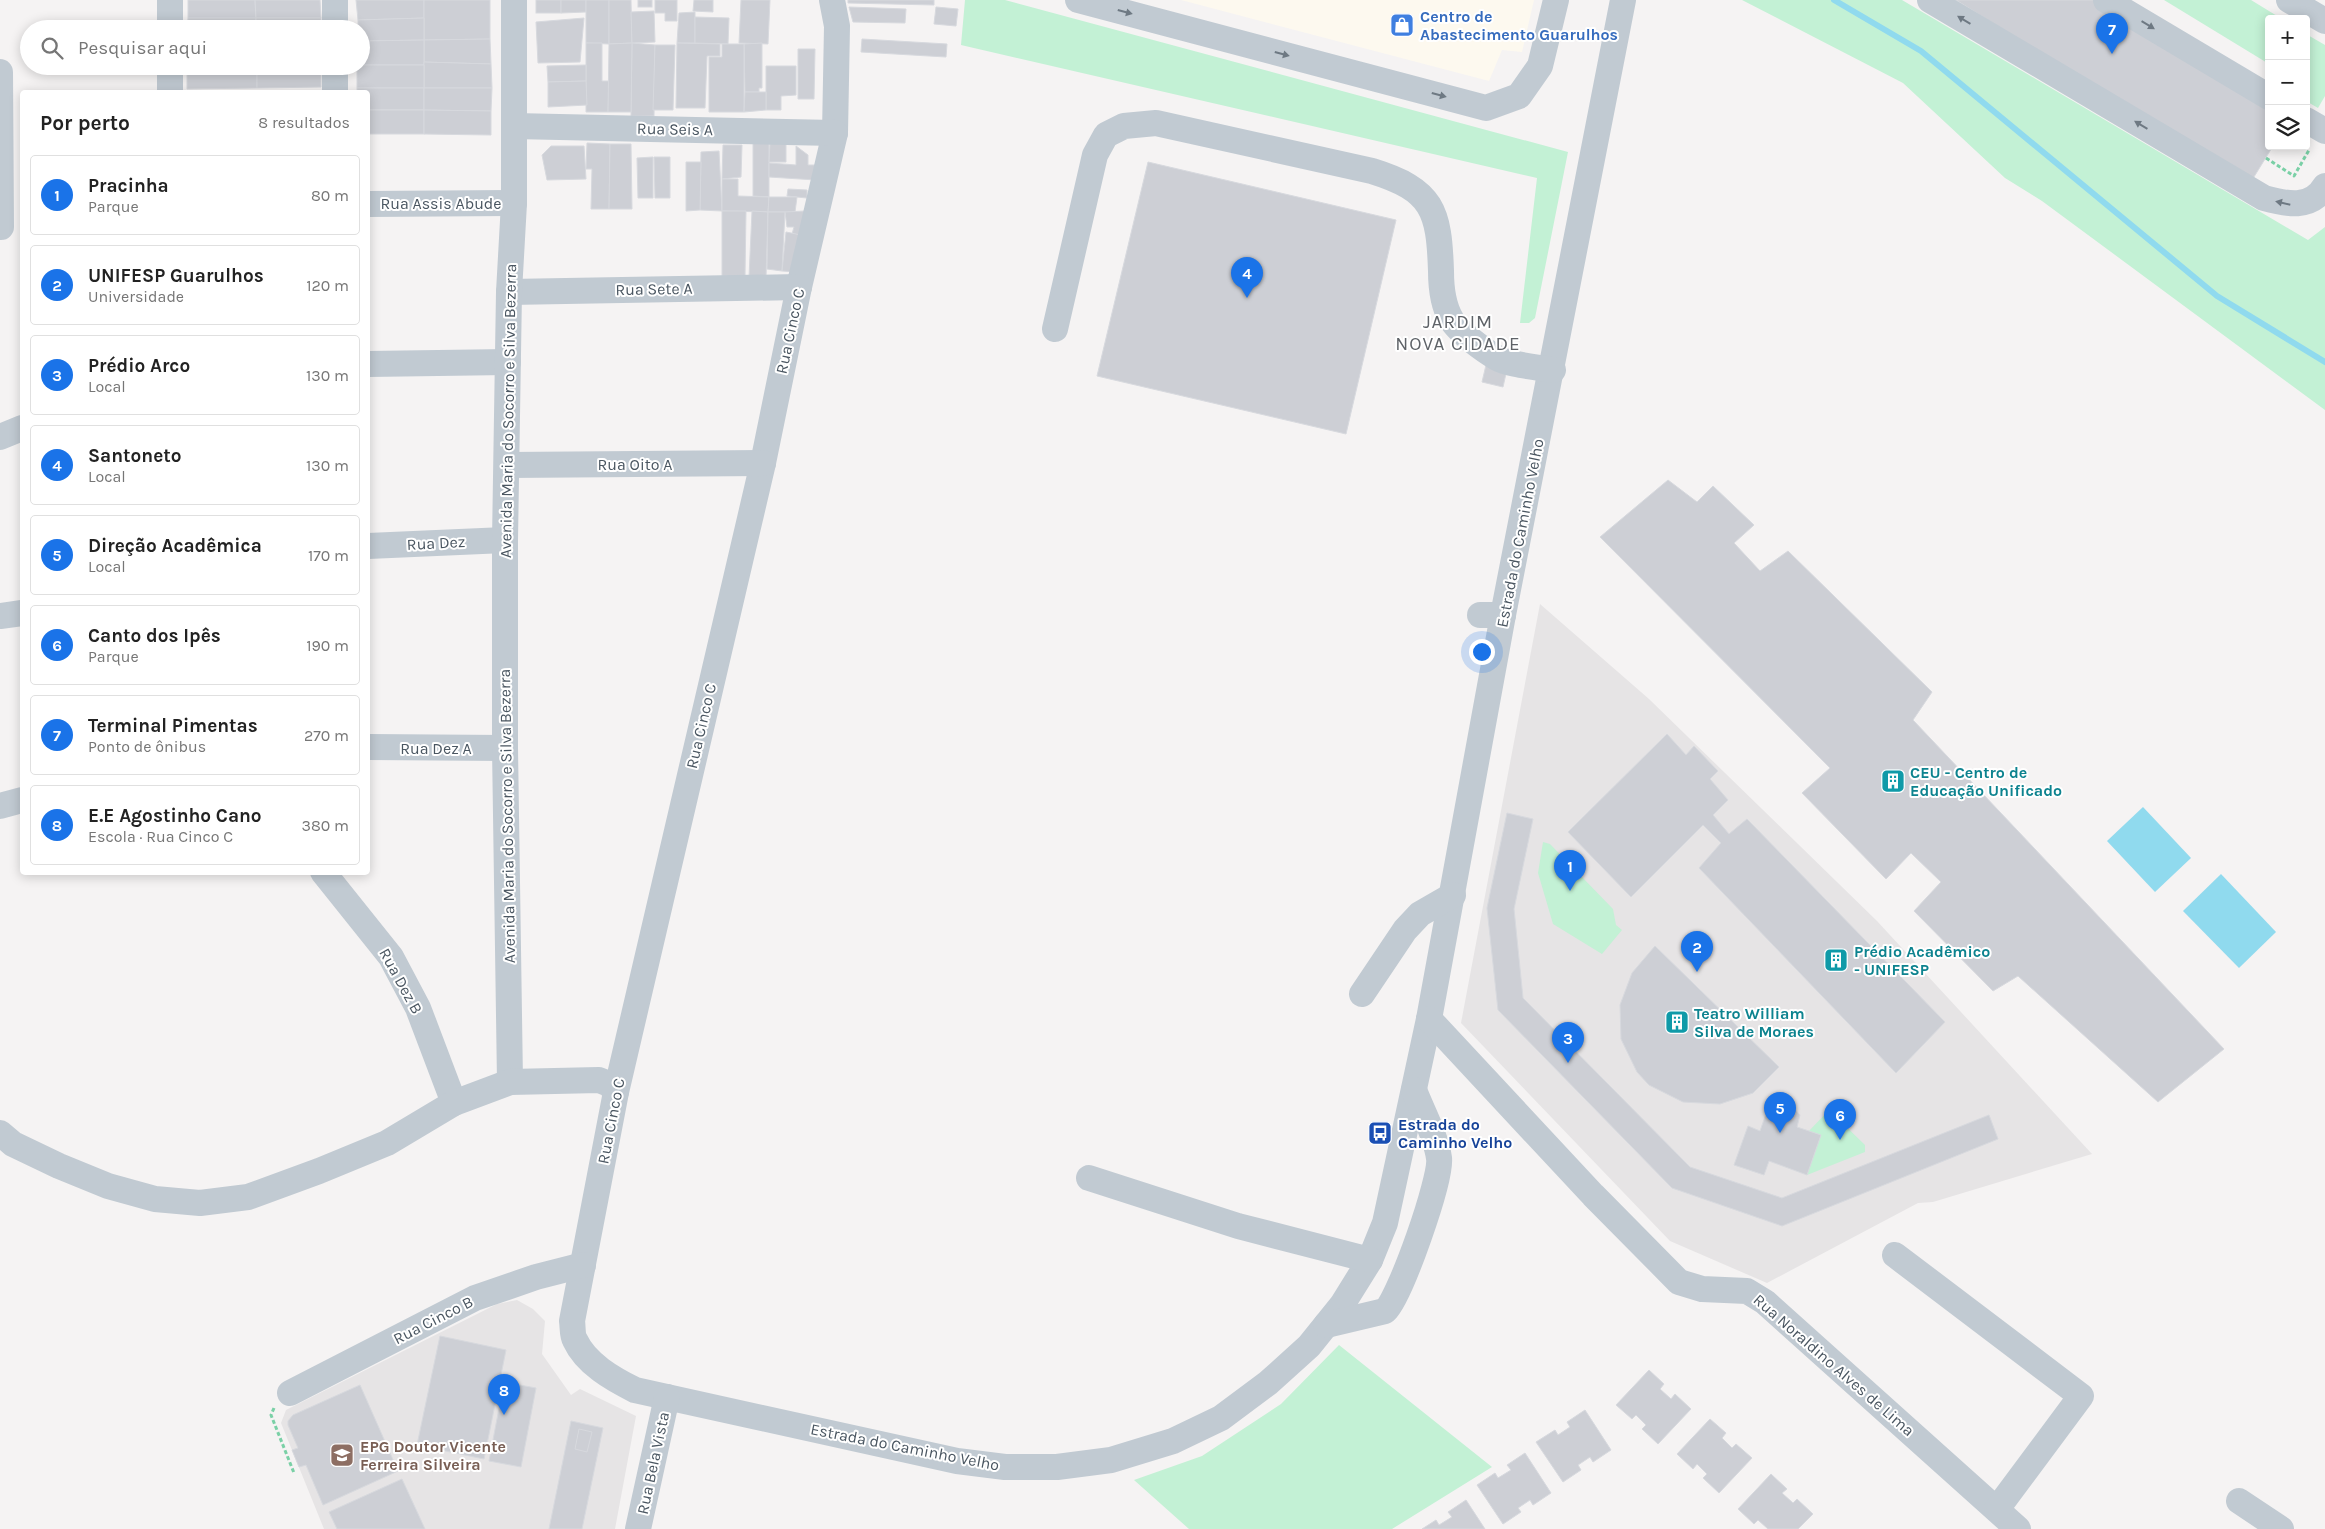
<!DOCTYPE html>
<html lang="pt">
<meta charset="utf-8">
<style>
body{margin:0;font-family:Karla,sans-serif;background:#f2f2f2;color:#222}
.controls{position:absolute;right:15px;top:15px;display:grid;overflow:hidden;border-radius:5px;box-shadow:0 2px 12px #0003}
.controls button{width:45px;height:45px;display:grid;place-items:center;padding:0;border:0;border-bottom:1px solid #e0e0e0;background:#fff;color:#222;font:25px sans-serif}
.you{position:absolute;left:1481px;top:651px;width:18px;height:18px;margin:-12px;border:4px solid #fff;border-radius:50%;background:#1a73e8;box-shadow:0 0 0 8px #1a73e833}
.badge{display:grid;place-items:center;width:32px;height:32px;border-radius:50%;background:#1a73e8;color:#fff;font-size:16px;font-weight:700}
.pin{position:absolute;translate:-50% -41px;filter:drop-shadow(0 1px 2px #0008)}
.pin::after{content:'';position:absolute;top:26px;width:18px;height:15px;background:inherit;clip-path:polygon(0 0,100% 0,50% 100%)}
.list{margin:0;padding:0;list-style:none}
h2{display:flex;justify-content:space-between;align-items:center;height:65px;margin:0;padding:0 20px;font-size:21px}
h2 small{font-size:16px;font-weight:400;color:#767676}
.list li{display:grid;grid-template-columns:32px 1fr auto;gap:15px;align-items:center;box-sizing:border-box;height:80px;margin:0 10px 10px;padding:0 10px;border:1px solid #e0e0e0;border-radius:5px}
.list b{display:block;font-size:19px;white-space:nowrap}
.list p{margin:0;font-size:16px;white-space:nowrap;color:#767676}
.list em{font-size:16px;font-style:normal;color:#767676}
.icon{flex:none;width:28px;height:28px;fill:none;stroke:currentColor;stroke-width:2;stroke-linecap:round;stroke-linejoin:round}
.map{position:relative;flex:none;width:2325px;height:1529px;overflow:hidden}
.search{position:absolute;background:#fff;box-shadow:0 2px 12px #0003;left:20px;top:20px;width:350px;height:55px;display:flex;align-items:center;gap:12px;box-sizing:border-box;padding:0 18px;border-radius:28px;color:#767676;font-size:19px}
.panel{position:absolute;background:#fff;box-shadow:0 2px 12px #0003;left:20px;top:90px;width:350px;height:785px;border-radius:5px}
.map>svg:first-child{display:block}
.commercial{fill:#fdf9ef}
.education{fill:#e6e4e5}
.green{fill:#c3f1d5}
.water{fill:#90daee}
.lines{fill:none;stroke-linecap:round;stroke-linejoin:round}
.stream{stroke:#90daee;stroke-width:6}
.building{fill:#cdcfd5;stroke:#d7d9de}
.path{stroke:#7ad0a6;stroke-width:3;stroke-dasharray:4 2.5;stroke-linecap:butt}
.minor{stroke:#c1cad2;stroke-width:26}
.oneway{fill:#6e7983}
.labels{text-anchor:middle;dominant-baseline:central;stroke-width:4;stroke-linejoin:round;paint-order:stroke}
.shop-label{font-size:16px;font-weight:bold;fill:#366cbe;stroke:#fff;text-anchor:start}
.street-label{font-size:16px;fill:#4a5661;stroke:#fff}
.culture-label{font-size:16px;font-weight:bold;fill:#0d838f;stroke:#fff;text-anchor:start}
.transit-label{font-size:16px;font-weight:bold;fill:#164399;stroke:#fff;text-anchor:start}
.education-label{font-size:16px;font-weight:bold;fill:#785e54;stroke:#fff;text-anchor:start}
.quarter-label{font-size:19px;letter-spacing:1px;fill:#5f6368;stroke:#fff}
</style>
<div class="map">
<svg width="2325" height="1529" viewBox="0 0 2325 1529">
<rect width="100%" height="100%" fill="#f5f3f3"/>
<!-- commercial -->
<path class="commercial" d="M1181 0H1534L1522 52 1502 50 1489 81Z"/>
<!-- education -->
<g class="education">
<path d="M1540 604 1649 699 1877 921 2092 1154 1933 1202 1918 1203 1767 1283 1670 1241 1461 1023Z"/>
<path d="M517 1300 533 1309 545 1321 542 1354 571 1395 580 1389 636 1416 615 1529H324L281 1423 286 1410 497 1304Z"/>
</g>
<!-- green -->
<g class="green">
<path d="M965 0H1005L1568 152 1535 318 1529 323H1520L1537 178 961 45Z"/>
<path d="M1742 0H1902L2308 240 2325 227V410L2042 201 2005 178 1903 83Z"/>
<path d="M2164 0H2251L2282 19H2269V64Z"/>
<path d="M2306 34 2325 45V96L2318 108 2306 101Z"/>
<path d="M1543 842 1550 844 1613 909 1616 925 1622 930 1602 954 1553 924 1538 873Z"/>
<path d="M1829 1110 1865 1145V1152L1807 1175 1821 1135 1809 1131Z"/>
<path d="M1339 1345 1492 1467 1392 1529H1189L1134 1480 1202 1456 1281 1404Z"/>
</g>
<!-- water -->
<g class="water">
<path d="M2143 807 2191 858 2155 892 2107 841Z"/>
<path d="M2221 874 2276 932 2239 968 2183 911Z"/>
</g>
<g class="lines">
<!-- stream -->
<path class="stream" d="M1834 0 1921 51 2217 296 2325 362"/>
</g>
<!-- building -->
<g class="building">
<path d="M188 0H255L256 18H188Z"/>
<path d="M255 0H320L321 18H256Z"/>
<path d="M356 0H424V18L358 20Z"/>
<path d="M424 0H490V39L424 40Z"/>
<rect x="536" y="0" width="25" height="13"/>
<path d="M561 0H586V12L561 13Z"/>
<path d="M586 0H609V44L586 43Z"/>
<path d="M609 0H631L632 43 609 44Z"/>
<rect x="638" y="0" width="14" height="7"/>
<path d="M655 0H677V21H665V13H655Z"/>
<path d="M694 0H713V12L693 11Z"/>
<path d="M741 0H770L768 44 739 43Z"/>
<path d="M848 0H934V5L848 3Z"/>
<path d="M1956 0H2096L2269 107V146H2273L2249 185Z"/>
<path d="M849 7 906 9 905 23 853 22Z"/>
<path d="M936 7 958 9 956 26 934 24Z"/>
<path d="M654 11 655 42 632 43 631 12Z"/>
<path d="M695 12V43H677L679 13Z"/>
<path d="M695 17 729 18 728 44 695 43Z"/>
<path d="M188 18H256V29H187Z"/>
<rect x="256" y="18" width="65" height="11"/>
<path d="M424 18V40L361 41V29H358V20Z"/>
<path d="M584 18 580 62 538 63 536 22Z"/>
<path d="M490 39 491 64 424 62V40Z"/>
<path d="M862 39 947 44 946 57 861 52Z"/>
<path d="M424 40V65H361V41Z"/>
<path d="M586 43H602V81H609L608 112H586Z"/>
<path d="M632 43 655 45 654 116H631Z"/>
<path d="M632 43 631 112H608L609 44Z"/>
<path d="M677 43 720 44V56H707L705 108H676Z"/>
<path d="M762 43V88H759V92H745L744 44Z"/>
<path d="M722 44H744V112H709V57H722Z"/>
<path d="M655 45H675L673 110H653Z"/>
<path d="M798 49H815L814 99H798Z"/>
<path d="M424 62 491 64 492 88H424Z"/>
<path d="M361 65H424V88H357V66Z"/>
<path d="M586 65V81L548 82 547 66Z"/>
<path d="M187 66H257V88L187 89Z"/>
<path d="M257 66H321V87L257 88Z"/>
<path d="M766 66H796V95L781 96V110H766Z"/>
<path d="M586 81 587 105 548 107V82Z"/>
<path d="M357 88H424V110H368V92H357Z"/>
<path d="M424 88H492L491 111 424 110Z"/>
<path d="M745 92H766V110L744 112Z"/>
<rect x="368" y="110" width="56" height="24"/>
<path d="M424 110 491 111V135L424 134Z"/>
<path d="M753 142H769V197L753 196Z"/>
<path d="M587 143 610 144 609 209H591L592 169H586Z"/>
<path d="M770 143H786V162H769Z"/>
<path d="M610 144H631L632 209H609Z"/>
<path d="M723 145H742L741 177 722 179Z"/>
<path d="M551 146H584L586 179 547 180 542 155Z"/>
<path d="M796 146 808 155V165H817L816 180 769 177V163L796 165Z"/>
<path d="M719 151 722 211 700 210 701 152Z"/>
<path d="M653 157V198H638L637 158Z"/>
<path d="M654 157H670V198H655Z"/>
<path d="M686 162H701L700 210 686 211Z"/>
<path d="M1148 162 1396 220 1346 434 1097 376Z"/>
<path d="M722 179H738V196L769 197 768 212 722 211Z"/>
<path d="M788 189 807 190V198L787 196Z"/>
<path d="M769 197H797L795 212H768Z"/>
<path d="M722 211H746L745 277 722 276Z"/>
<path d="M752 211 768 212 766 278 749 277Z"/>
<path d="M805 211 801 235 792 234 794 227H787L785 212Z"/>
<path d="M768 212H785L782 271 767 269Z"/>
<path d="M786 232 801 235 797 272 782 271Z"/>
<path d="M1486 365 1507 369 1503 387 1482 382Z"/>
<path d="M1668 480 1697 502 1713 486 1754 525 1734 543 1760 571 1788 551 1932 692 1913 720 2224 1049 2158 1102 2018 976 1993 991 1914 911 1941 882 1911 853 1886 879 1802 793 1830 768 1600 537Z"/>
<path d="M1667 734 1686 755 1694 746 1718 771 1710 779 1728 800 1713 815 1729 834 1747 819 1945 1022 1896 1073 1699 868 1721 843 1703 825 1631 897 1568 832Z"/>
<path d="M1507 813 1533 819 1514 909 1523 998 1690 1167 1782 1198 1989 1115 1998 1139 1782 1226 1672 1188 1498 1010 1487 908Z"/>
<path d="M1655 946 1779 1067 1753 1093 1720 1104 1683 1102 1649 1085 1637 1072 1621 1039 1620 1005 1632 973Z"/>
<path d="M1773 1094 1789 1103 1800 1115 1797 1127 1821 1135 1807 1175 1769 1161 1764 1175 1734 1165 1748 1126 1760 1131Z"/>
<path d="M440 1336 506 1350 484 1459 417 1445Z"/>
<path d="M1649 1370 1664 1384 1660 1389 1671 1399 1675 1394 1691 1409 1658 1444 1642 1429 1646 1425 1636 1415 1632 1419 1616 1405Z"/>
<path d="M504 1382 536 1388 521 1467 489 1461Z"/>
<path d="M360 1385 398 1471 323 1505 306 1465 299 1467 292 1450 298 1448 288 1425V1421L293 1415Z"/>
<path d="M1585 1410 1611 1450 1593 1462 1590 1457 1578 1465 1581 1470 1563 1482 1536 1442 1555 1430 1558 1435 1570 1427 1567 1422Z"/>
<path d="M1710 1419 1726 1433 1722 1438 1732 1448 1736 1444 1752 1458 1719 1493 1703 1478 1707 1474 1697 1464 1693 1469 1677 1454Z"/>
<path d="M571 1421 603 1428 582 1529H549Z"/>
<path d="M579 1429 592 1432 587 1452 575 1449Z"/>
<path d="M1525 1453 1551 1493 1533 1505 1530 1500 1518 1508 1521 1512 1503 1524 1477 1485 1495 1473 1498 1478 1511 1470 1507 1465Z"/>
<path d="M1771 1474 1787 1489 1782 1493 1793 1503 1797 1499 1813 1514 1798 1529H1768L1758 1520 1754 1524 1738 1509Z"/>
<path d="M402 1479 425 1529H337L329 1512Z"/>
<path d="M1466 1500 1485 1529H1422L1436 1520 1439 1525 1452 1517 1448 1512Z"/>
</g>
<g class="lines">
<!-- path -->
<g class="path">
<path d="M2266 158 2294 176 2309 150"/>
<path d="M274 1408 271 1415 294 1473"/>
</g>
<!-- minor -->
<g class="minor">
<path d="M170 0V29"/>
<path d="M335 0V29"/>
<path d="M832 0 837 26 835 133 799 287 763 463 616 1092 572 1321C573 1327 572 1335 575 1340 586 1364 613 1379 635 1390L957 1461 1005 1467H1057L1111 1460 1173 1441 1221 1418 1268 1383 1309 1346 1342 1305 1370 1260 1385 1223 1429 1019 1503 615 1623 0"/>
<path d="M1078 0 1486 108 1519 96 1540 66 1556 0"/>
<path d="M1930 0 2264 198C2286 204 2311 210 2325 186"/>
<path d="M2106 0 2269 97"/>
<path d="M2289 0 2325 21"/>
<path d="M170 66V92"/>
<path d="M335 66V92"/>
<path d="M0 72 1 227"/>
<path d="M2306 120 2325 131"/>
<path d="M514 126 835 133"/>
<path d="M368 204 514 203"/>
<path d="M509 292 799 287"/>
<path d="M1055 329 1095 155 1106 135 1124 126 1156 123 1372 171C1433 190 1439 210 1441 271 1441 286 1443 305 1451 319 1457 331 1485 351 1497 358 1509 365 1538 367 1553 370"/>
<path d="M368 364 508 362"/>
<path d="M0 437 22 428"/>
<path d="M508 465 763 463"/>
<path d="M368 546 505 540"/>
<path d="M1480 615H1503"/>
<path d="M0 616 22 613"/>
<path d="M368 747 505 748"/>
<path d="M0 806 22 800"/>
<path d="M323 872 391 957 418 1008 454 1103"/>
<path d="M1362 994 1405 930 1420 914 1453 895"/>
<path d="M1429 1019 1593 1195 1679 1282 1702 1289 1747 1291 1765 1302 2018 1529"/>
<path d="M510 1082 505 748V540L509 292 514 203V0"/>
<path d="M0 1133 13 1144 59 1166 108 1186 155 1199 200 1203 248 1197 319 1171 387 1143 454 1103 510 1082 599 1080 609 1084 616 1092"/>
<path d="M1089 1178 1238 1226 1370 1260"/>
<path d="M1895 1255 2081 1396 1997 1509"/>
<path d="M1326 1325 1385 1311C1400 1298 1442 1178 1439 1158 1436 1136 1422 1111 1414 1090"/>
<path d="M290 1393 475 1298 536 1277 583 1265"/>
<path d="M2239 1501 2281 1529"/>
<path d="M638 1529 667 1397"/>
</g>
</g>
<!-- one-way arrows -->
<defs><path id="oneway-solid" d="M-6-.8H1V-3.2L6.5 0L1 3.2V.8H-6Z" transform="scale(1.25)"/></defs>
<g class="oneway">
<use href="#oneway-solid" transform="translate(1125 12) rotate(15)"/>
<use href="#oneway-solid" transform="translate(1964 20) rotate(-149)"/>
<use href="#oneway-solid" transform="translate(2148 25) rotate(31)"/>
<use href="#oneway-solid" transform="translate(1282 54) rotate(15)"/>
<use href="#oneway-solid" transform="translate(1439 95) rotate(15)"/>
<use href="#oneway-solid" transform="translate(2141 125) rotate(-149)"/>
<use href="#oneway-solid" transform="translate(2283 203) rotate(-167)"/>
</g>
<!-- icons -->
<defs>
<g id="shop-square" transform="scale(1.25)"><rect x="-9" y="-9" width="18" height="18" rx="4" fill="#3f7fe0" stroke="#fff"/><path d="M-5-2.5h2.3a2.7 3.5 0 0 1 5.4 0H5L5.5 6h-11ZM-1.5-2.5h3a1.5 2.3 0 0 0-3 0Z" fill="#fff"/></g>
<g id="building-square" transform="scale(1.25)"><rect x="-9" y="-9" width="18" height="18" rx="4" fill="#0f9aa8" stroke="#fff"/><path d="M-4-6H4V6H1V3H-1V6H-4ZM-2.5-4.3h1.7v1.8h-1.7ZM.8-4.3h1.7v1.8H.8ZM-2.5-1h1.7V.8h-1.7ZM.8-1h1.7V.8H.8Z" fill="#fff"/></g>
<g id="bus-square" transform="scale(1.25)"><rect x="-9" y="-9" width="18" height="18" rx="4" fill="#1a4fb4" stroke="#fff"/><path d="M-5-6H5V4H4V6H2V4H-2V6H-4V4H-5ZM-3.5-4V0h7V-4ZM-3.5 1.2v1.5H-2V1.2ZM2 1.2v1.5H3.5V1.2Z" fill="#fff"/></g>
<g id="school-square" transform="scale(1.25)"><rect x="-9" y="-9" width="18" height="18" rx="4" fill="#8d6e63" stroke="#fff"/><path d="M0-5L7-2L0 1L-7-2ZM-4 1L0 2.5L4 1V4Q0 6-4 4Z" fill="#fff"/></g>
</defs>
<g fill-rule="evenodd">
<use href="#shop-square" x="1402" y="25"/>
<use href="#building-square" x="1893" y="781"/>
<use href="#building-square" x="1836" y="960"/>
<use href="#building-square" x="1677" y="1022"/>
<use href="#bus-square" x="1380" y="1133"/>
<use href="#school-square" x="342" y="1455"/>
</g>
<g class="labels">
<!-- shop labels -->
<g class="shop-label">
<text x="1420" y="16">Centro de<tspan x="1420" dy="18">Abastecimento Guarulhos</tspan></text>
</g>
<!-- street labels -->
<g class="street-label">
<text transform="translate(675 129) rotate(1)">Rua Seis A</text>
<text x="441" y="203">Rua Assis Abude</text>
<text transform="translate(654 289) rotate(-1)">Rua Sete A</text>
<text transform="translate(790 331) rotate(-78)">Rua Cinco C</text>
<text transform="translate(508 411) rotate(-89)">Avenida Maria do Socorro e Silva Bezerra</text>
<text x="635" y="464">Rua Oito A</text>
<text transform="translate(1520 533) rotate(-79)">Estrada do Caminho Velho</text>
<text transform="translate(436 543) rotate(-3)">Rua Dez</text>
<text transform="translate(701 726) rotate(-77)">Rua Cinco C</text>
<text x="436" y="748">Rua Dez A</text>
<text transform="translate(507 816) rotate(-91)">Avenida Maria do Socorro e Silva Bezerra</text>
<text transform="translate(401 981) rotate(61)">Rua Dez B</text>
<text transform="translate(611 1121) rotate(-79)">Rua Cinco C</text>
<text transform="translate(433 1320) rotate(-27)">Rua Cinco B</text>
<text transform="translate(1834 1365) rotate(41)">Rua Noraldino Alves de Lima</text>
<text transform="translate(905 1447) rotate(11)">Estrada do Caminho Velho</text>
<text transform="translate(653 1463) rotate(-78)">Rua Bela Vista</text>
</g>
<!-- culture labels -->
<g class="culture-label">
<text x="1910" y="772">CEU - Centro de<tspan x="1910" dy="18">Educação Unificado</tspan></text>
<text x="1854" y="951">Prédio Acadêmico<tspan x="1854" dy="18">- UNIFESP</tspan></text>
<text x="1694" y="1013">Teatro William<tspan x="1694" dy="18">Silva de Moraes</tspan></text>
</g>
<!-- transit labels -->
<g class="transit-label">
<text x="1398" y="1124">Estrada do<tspan x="1398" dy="18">Caminho Velho</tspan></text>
</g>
<!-- education labels -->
<g class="education-label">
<text x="360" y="1446">EPG Doutor Vicente<tspan x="360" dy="18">Ferreira Silveira</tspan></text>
</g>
<!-- quarter labels -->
<g class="quarter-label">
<text x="1458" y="322">JARDIM<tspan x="1458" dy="22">NOVA CIDADE</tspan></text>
</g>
</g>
</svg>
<div class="controls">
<button>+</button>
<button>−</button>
<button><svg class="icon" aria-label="layers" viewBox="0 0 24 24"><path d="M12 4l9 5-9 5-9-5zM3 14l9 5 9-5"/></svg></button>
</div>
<div class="you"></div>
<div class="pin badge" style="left:1570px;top:891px">1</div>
<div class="pin badge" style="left:1697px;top:972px">2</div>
<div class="pin badge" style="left:1568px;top:1063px">3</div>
<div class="pin badge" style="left:1247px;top:298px">4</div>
<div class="pin badge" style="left:1780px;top:1133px">5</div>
<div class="pin badge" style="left:1840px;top:1140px">6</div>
<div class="pin badge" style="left:2112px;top:54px">7</div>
<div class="pin badge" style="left:504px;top:1415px">8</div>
<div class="search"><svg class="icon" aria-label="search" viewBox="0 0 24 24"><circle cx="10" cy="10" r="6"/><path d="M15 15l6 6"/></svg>Pesquisar aqui</div>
<section class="panel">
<h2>Por perto<small>8 resultados</small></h2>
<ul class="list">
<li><span class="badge">1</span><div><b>Pracinha</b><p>Parque</p></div><em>80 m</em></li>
<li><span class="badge">2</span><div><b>UNIFESP Guarulhos</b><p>Universidade</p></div><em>120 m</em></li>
<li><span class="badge">3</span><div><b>Prédio Arco</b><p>Local</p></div><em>130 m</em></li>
<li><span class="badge">4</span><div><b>Santoneto</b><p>Local</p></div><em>130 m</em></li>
<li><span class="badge">5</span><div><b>Direção Acadêmica</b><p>Local</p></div><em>170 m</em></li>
<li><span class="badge">6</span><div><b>Canto dos Ipês</b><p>Parque</p></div><em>190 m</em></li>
<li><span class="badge">7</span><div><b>Terminal Pimentas</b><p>Ponto de ônibus</p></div><em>270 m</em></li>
<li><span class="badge">8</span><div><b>E.E Agostinho Cano</b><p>Escola · Rua Cinco C</p></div><em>380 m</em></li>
</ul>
</section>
</div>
